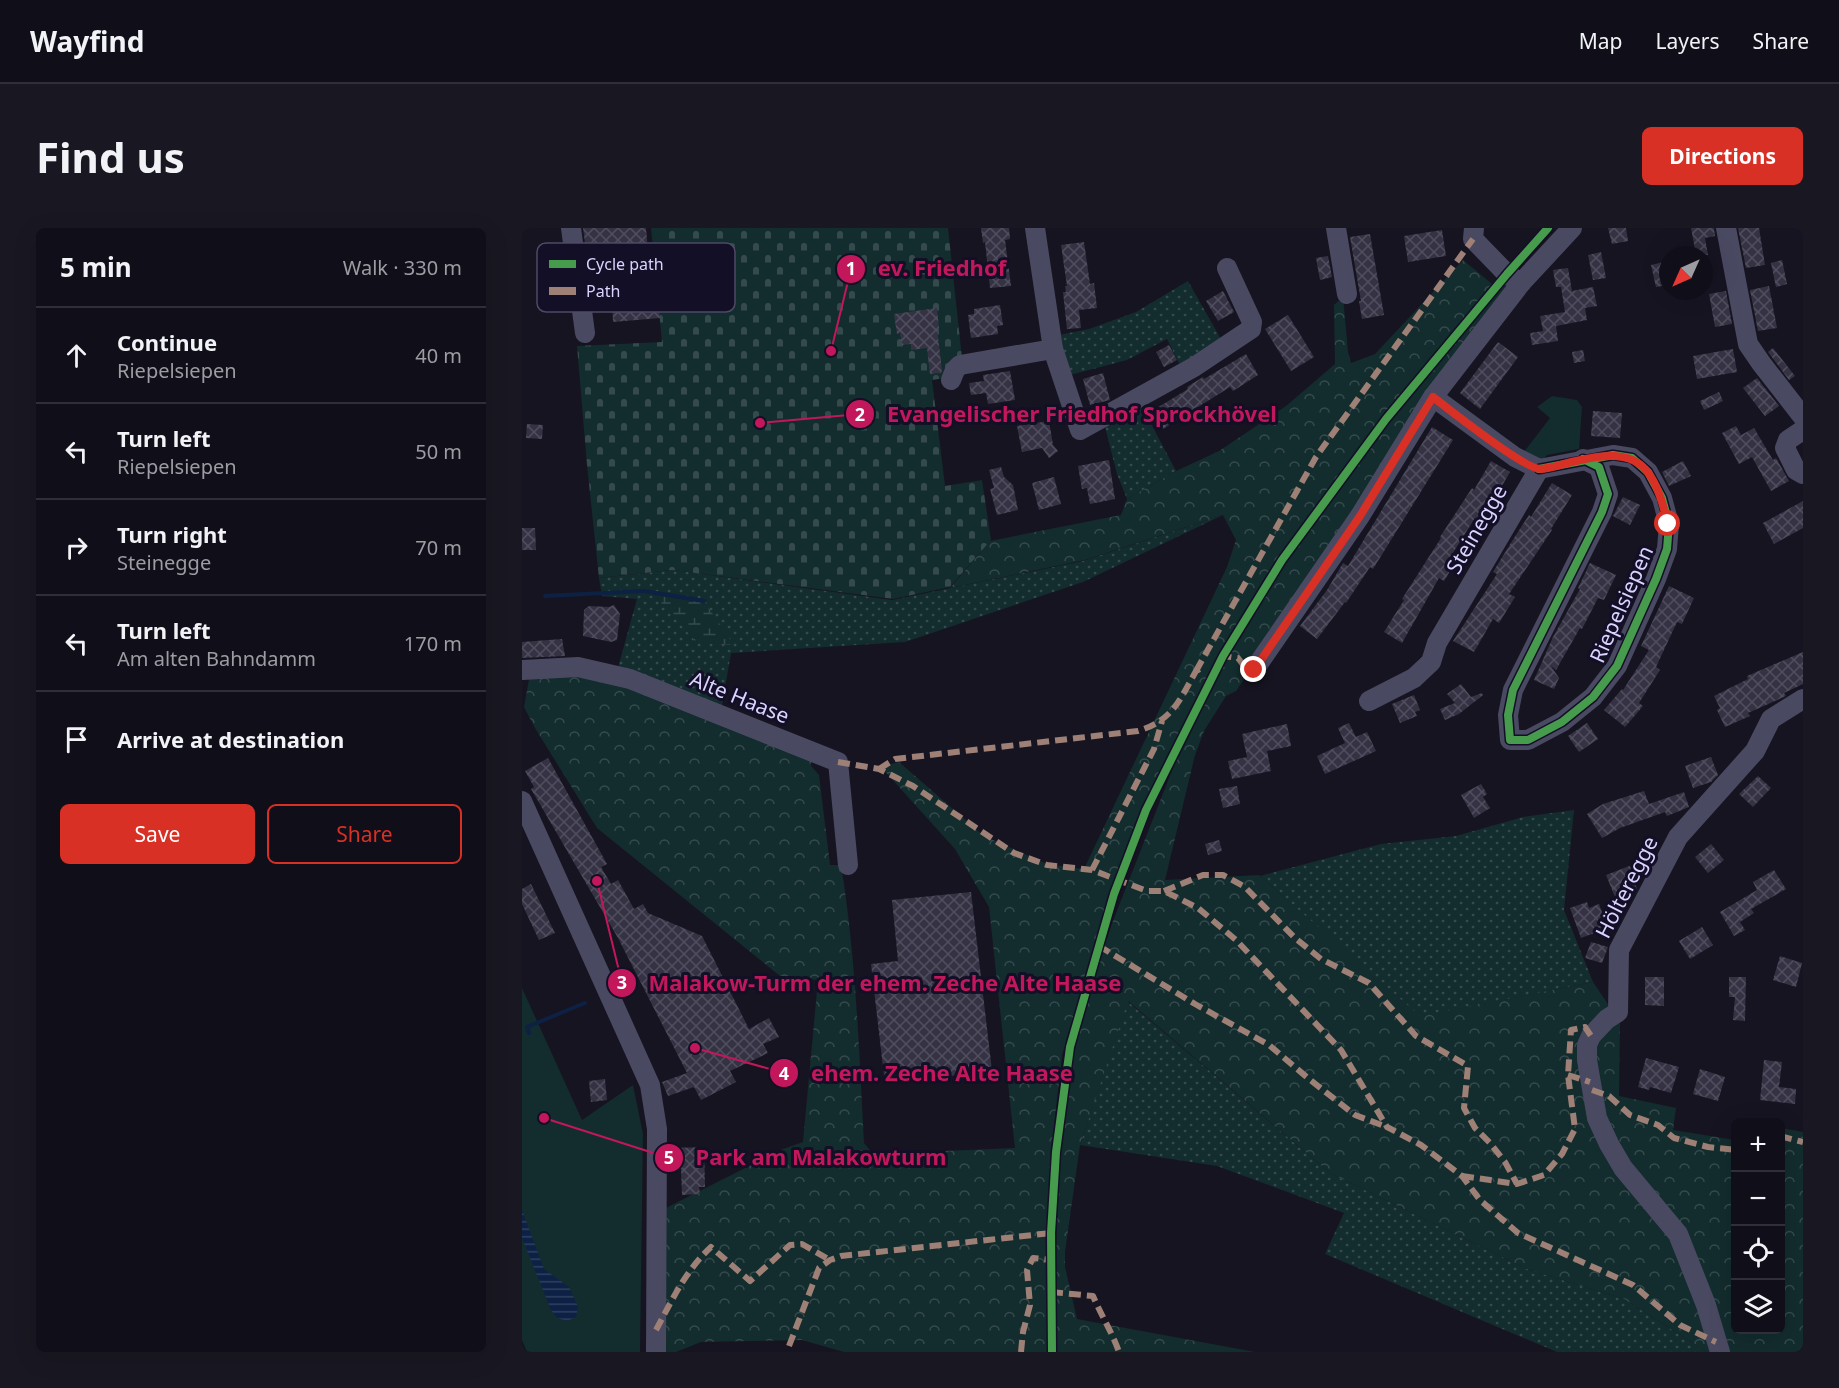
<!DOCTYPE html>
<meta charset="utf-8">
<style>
body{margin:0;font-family:"Noto Sans",sans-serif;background:#191822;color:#f1f3f6}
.controls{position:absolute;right:18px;bottom:18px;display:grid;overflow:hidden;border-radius:9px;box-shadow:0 6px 24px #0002}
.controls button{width:54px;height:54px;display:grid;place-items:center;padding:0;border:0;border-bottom:2px solid #302f38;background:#100f19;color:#f1f3f6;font:30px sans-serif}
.compass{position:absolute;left:1137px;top:18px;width:54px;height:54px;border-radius:50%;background:#100f19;box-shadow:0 6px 24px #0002;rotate:225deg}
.stop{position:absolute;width:18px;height:18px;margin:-14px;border:4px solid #d93025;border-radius:50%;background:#fff}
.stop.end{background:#d93025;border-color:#fff;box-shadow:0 2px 6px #0008}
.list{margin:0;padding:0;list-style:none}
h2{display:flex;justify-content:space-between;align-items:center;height:78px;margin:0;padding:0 24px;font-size:26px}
h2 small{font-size:20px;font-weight:400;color:#9c9ca2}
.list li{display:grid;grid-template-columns:39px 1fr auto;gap:18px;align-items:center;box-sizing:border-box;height:96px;padding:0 24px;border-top:2px solid #302f38}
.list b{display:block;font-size:22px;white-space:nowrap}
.list p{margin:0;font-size:20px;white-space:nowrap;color:#9c9ca2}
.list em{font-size:20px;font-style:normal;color:#9c9ca2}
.actions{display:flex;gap:12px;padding:18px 24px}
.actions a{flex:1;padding:14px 0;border:2px solid #d93025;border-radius:9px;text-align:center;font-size:21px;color:#d93025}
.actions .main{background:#d93025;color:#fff}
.icon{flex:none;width:33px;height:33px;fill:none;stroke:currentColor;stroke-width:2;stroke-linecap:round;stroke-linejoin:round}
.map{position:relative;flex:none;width:1281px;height:1124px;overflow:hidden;border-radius:9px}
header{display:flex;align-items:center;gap:36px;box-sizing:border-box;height:84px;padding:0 30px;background:#100f19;border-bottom:2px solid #302f38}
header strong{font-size:28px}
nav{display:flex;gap:33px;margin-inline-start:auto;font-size:21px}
.intro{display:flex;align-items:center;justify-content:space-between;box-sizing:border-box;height:144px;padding:0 36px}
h1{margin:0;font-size:42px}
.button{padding:15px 27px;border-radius:9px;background:#d93025;color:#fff;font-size:21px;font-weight:700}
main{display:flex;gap:36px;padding:0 36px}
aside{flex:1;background:#100f19;border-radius:9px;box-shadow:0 6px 24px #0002}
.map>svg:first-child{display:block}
.grass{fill:url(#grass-dots)}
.forest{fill:url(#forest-crowns)}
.wetland{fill:url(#wetland-marsh)}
.cemetery{fill:url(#cemetery-stones)}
.green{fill:#132c2d}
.water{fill:url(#water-rules)}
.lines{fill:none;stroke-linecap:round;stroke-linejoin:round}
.stream{stroke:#0d2144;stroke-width:4}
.building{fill:url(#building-cross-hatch)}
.minor{stroke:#4a4962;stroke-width:20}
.quiet{stroke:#9e8076;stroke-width:6;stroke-dasharray:12 6;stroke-linecap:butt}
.cycleway-casing{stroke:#130f26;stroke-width:11}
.cycleway{stroke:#469c4c;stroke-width:8}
.route{stroke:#d93025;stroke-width:8}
.labels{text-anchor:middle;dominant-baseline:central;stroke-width:6;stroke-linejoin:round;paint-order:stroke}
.street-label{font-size:21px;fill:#d9d4ff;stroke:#130f26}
.key{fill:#130f26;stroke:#4e4a67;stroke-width:1.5}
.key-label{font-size:16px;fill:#d9d4ff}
.leader{fill:none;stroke:#c2185b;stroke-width:2}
.callout-dot{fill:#c2185b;stroke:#130f26;stroke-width:2}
.mark-label{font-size:18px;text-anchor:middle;font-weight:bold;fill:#fff}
.callout-label{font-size:22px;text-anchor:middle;font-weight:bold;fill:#c2185b;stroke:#130f26;stroke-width:6;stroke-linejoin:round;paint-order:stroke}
</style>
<header>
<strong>Wayfind</strong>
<nav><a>Map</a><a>Layers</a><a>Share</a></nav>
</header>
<div class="intro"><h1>Find us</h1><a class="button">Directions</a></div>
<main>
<aside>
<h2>5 min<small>Walk · 330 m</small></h2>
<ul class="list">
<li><svg class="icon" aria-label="ahead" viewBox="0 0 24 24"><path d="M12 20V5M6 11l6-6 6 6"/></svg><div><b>Continue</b><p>Riepelsiepen</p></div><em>40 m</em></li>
<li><svg class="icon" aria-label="left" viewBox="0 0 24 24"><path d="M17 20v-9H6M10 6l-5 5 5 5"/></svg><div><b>Turn left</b><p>Riepelsiepen</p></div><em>50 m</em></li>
<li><svg class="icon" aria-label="right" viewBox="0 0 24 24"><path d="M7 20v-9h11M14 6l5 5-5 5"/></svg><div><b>Turn right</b><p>Steinegge</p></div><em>70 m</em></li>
<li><svg class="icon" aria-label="left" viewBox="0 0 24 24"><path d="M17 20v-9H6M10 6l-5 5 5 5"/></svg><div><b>Turn left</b><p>Am alten Bahndamm</p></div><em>170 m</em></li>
<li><svg class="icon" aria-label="arrive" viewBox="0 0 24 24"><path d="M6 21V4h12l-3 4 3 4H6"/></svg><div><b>Arrive at destination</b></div></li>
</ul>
<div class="actions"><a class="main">Save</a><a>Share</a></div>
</aside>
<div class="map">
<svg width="1281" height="1124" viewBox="0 0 1281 1124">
<defs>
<pattern id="grass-dots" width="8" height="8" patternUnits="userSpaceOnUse" patternTransform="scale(1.5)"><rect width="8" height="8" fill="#132c2d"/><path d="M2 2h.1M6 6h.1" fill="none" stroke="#354a4c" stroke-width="1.8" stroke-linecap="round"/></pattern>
<pattern id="forest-crowns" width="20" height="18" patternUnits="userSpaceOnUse" patternTransform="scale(1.5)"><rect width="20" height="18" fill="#132c2d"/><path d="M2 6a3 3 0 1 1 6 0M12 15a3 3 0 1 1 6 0" fill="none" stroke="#354a4c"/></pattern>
<pattern id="wetland-marsh" width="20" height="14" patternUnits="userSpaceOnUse" patternTransform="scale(1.5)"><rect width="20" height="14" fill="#132c2d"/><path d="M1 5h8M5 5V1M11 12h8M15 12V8" fill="none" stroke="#354a4c"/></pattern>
<pattern id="cemetery-stones" width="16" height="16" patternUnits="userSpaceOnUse" patternTransform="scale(1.5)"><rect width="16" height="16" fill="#132c2d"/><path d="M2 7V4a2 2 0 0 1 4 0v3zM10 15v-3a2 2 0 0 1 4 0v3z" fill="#354a4c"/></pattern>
<pattern id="water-rules" width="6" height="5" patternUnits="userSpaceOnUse" patternTransform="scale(1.5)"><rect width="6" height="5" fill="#0d2144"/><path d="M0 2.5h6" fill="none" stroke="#304060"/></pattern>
<pattern id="building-cross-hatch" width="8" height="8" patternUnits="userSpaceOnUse" patternTransform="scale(1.5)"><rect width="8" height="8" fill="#343243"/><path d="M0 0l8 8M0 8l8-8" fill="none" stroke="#514f5f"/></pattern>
</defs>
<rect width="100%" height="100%" fill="#161421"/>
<!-- grass -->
<g class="grass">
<path d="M666 53 700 113 659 139 645 111 605 132 548 147 537 107 567 101 614 84Z"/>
<path d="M617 173 654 243 605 271 595 246 582 195Z"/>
<path d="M701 287 561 354 383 414 209 425 199 483 95 443 115 371 80 368 77 350 151 342 370 372 561 333Z"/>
<path d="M1052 582 1042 682 1071 754 897 789 738 648 859 616 934 608 1001 589Z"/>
<path d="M605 773 808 945 1005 1041 1102 1071 1185 1124H1035L803 1026 822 985 695 938 558 917Z"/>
</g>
<!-- forest -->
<g class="forest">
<path d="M941 32 970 56 862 186 759 329 724 382 644 530 588 664 540 827 529 924 526 1021V1124H322L280 1112 179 1114 154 1124H140L144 980 261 921 281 914 296 752 258 748 75 600 13 500 2 479 8 446 51 445 95 454 290 529 289 538 297 547 308 637H319C334 729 337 822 342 915L351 926 493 920 467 679 433 621 359 539 377 534 462 608 525 636 562 641 705 339 714 312 701 287 563 332 428 360 468 313 599 287 605 271 654 243 697 223 764 178 813 136 812 77 821 69 826 124 829 135 853 126Z"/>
<path d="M985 52 994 57 714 463 704 468 682 503 673 527 643 652 737 647 898 788 1071 754 1098 794 1097 868 1154 880 1151 902 1213 912 1214 1102H1258L1259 900 1281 904V1124H1185L1102 1071 1005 1041 808 945 606 773 558 917 543 1024V1039L555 1091 733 1124H534L533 1051 537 925 552 818 573 746 591 693 662 512 729 385 761 335 868 192Z"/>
</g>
<!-- wetland -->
<path class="wetland" d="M140 366 182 373 212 417 175 415 136 371Z"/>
<!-- cemetery -->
<path class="cemetery" d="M129 0H426L440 130 423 150 410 152 423 258 460 252 469 312 428 359 371 371 150 342 77 350 65 237 55 118 140 114Z"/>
<!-- green -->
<g class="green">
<path d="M1030 168 1055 172 1060 179 1057 221 1025 227 1018 234 1001 225 1028 190 1015 179Z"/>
<path d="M0 760 60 892 111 857 121 906 118 1124H5L0 1112Z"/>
</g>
<!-- water -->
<path class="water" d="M0 982 22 1041 47 1059 56 1079 54 1089 45 1093 35 1090 29 1082 0 1010Z"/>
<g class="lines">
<!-- stream -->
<g class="stream">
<path d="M23 368 122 363 182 373"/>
<path d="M7 805 5 799 63 775"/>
</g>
</g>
<!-- building -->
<g class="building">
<path d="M61 0H124L130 68 136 67 138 90 91 94 90 68 70 69Z"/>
<path d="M459 0H487L488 11 483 12 489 58 468 60 463 14 461 15Z"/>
<path d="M1086 0H1104L1106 13 1090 16Z"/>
<path d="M1169 0H1192L1193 8 1183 10 1186 27H1174Z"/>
<path d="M1216 0H1237L1243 37 1224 40Z"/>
<path d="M920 2 924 28 886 34 882 8Z"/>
<path d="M848 6 862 87 840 91 837 73H839L828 9Z"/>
<path d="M562 14 568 56 572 55 575 80 557 82 559 100 545 101 541 64H544L543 58H545L539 17Z"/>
<path d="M1079 24 1084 50 1071 52 1066 27Z"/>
<path d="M806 28 810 49 798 52 794 30Z"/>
<path d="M1260 32 1265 56 1254 59 1249 35Z"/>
<path d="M1146 33V57L1134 59 1129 37Z"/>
<path d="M1046 40 1050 63 1071 59 1075 78 1063 80 1065 92 1034 98 1036 113 1010 117 1008 105 1021 103 1018 88 1043 84 1039 59H1034L1031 42Z"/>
<path d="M1247 58 1255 100 1236 103 1228 62Z"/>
<path d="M701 63 712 84 696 93 684 73Z"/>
<path d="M1204 63 1210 96 1193 99 1187 66Z"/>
<path d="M478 77 481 97 475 98 476 106 449 110 446 87 452 86V81Z"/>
<path d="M415 80 417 100 415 101 420 142 419 145 408 146 405 120 389 122V116L380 117 378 105 375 106 372 86Z"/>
<path d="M766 87 792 129 769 143 743 101Z"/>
<path d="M976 114 996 129 958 181 938 165Z"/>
<path d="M647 117 655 132 642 139 634 124Z"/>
<path d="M1251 120 1273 148 1267 152 1246 124Z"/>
<path d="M1211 121 1215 144 1175 151 1171 128Z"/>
<path d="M1061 122 1063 133 1052 135 1050 124Z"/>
<path d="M724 126 736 147 711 163 708 159 641 201 630 183 666 161 665 159 681 149 682 151Z"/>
<path d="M488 143 493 172 466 176 464 165 449 167 447 155 462 153 461 147Z"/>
<path d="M581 145 588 172 568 177 561 151Z"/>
<path d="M1235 150 1257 178 1243 188 1221 160Z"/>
<path d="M1197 164 1201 173 1182 182 1178 173Z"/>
<path d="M1071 183 1100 185 1098 210 1069 208Z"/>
<path d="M527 193 531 217 536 223 527 230 520 220 500 224 495 198Z"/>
<path d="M5 196 21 197 20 211 4 210Z"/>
<path d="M1214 198 1219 207 1232 200 1251 232 1254 230 1267 253 1249 263 1230 229 1217 236 1200 205Z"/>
<path d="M910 199 931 212 851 341 848 339 824 375 823 374 795 411 778 398 805 362 821 335 826 338Z"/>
<path d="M587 232 593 271 568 276 565 260 560 261 556 238Z"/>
<path d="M969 233 988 244 977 263 974 261 955 292 953 290 927 331 933 335 922 353 917 350 880 415 862 404 882 372 880 371 919 310 918 309 950 260 952 262Z"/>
<path d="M1161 233 1169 248 1147 258 1140 244Z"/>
<path d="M479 239 482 249 491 257 496 282 475 287 468 261 472 260 467 242Z"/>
<path d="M532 249 539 276 517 282 510 255Z"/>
<path d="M1030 255 1050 267 1029 301 1030 302 987 366 993 369 977 395 971 391 952 424 931 413 975 346 971 344 992 310 1007 287 1009 289Z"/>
<path d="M1101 269 1118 277 1108 297 1091 288Z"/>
<path d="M1281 273V300L1252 316 1241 295Z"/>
<path d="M0 300H13L14 322H0Z"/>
<path d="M1068 335 1094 347 1082 372 1076 370 1060 401 1058 400 1034 442 1029 438 1037 450 1032 461 1012 452 1031 409 1058 361 1056 360Z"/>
<path d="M1147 358 1172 370 1160 396 1155 394 1134 439 1138 442 1117 475 1121 478 1103 499 1082 482 1100 461 1101 462 1127 422 1119 418Z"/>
<path d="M92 377 98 386 95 412 89 414 61 408 62 382 67 378 87 379Z"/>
<path d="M40 411 43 428 0 430V414Z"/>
<path d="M1281 424V456L1262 465 1264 468 1226 485 1228 488 1203 499 1195 482 1198 480 1192 468 1226 451 1225 448Z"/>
<path d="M939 456 949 469 960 465 961 467 937 486 923 492 918 481 933 475 925 466Z"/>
<path d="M892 467 898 482 893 484 895 488 878 495 870 476Z"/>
<path d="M827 495 834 509 845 504 854 523 803 546 795 528 823 515 816 500Z"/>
<path d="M1065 495 1076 511 1057 524 1046 508Z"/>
<path d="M765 496 769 518 745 523 749 543 710 551 706 533 725 529 720 506Z"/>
<path d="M1189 529 1196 547 1189 554 1171 560 1163 538Z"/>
<path d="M26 530 85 636 79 639 89 656 96 652 112 681 121 676 126 685 180 708 227 801 247 790 257 809 241 816 246 825 208 843 214 854 179 872 172 859 146 868 140 854 165 845 96 710 9 561 12 559 3 543Z"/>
<path d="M1236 548 1249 560 1231 579 1217 566Z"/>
<path d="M959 556 965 566 961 569 968 580 952 590 939 567Z"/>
<path d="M715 558 718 576 701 580 697 561Z"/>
<path d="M1122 563 1127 576 1162 564 1167 579 1145 588 1143 584 1098 600 1080 610 1065 586 1081 576Z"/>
<path d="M697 612 700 623 686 627 683 616Z"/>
<path d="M1189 616 1202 632 1186 645 1173 629Z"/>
<path d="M1118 634 1123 646 1111 650 1115 661 1093 669 1084 647Z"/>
<path d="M1252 642 1264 661 1229 681 1232 685 1218 694 1223 702 1212 708 1198 684 1235 662 1231 654Z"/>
<path d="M9 656 33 705 17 712 0 676V661Z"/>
<path d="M449 664 470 843 363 856 349 736 376 733 370 672Z"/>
<path d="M1065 674 1067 680 1077 676 1086 700 1059 710 1048 680Z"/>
<path d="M1180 699 1191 717 1168 731 1157 713Z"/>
<path d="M1069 714 1086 719 1080 735 1063 730Z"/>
<path d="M1258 728 1280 735 1274 759 1251 752Z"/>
<path d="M1123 749H1142V778L1123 777Z"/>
<path d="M1207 749H1224L1223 793 1211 792 1213 769H1207Z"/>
<path d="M1124 830 1157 839 1149 865 1128 859 1127 862 1116 859Z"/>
<path d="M1242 832 1260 834 1257 859 1274 861 1273 876 1238 872Z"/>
<path d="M1178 841 1203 849 1196 873 1171 866Z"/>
<path d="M83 851 85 872 69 874 67 853Z"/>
<path d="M182 919 183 959H177L178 966 160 967 159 941H151L150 920Z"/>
</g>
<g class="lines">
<!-- minor -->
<g class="minor">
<path d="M49 0 63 105"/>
<path d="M513 0 531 121 558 202 672 139 729 101 730 94 705 40"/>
<path d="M814 0 825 66"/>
<path d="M952 0 951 11 985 46 999 55"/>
<path d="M1204 0 1226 116 1239 135 1281 189"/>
<path d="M429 152 433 142 438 137 531 121"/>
<path d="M1281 202 1266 212 1263 220 1274 242 1281 246"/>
<path d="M1017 241 1091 227 1110 230 1126 244 1140 270 1147 296 1145 321 1134 351 1095 438 1071 469 1040 494 1006 512H988L986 487 991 462 1080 284 1086 266 1077 239 1061 231"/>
<path d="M0 442 56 439 108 451 316 534 326 637"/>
<path d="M732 442 838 288 911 169 999 55 1050 0"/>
<path d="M847 473 892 450 909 434 915 415 1017 241 993 229 911 169"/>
<path d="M0 573 128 857 135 901 134 1124"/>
<path d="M1198 1124 1184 1077 1156 1006 1101 940 1087 916 1075 890 1065 832V817L1069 808 1085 791 1096 784 1097 722 1156 609 1233 523 1249 491 1281 471"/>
</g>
<!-- quiet -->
<g class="quiet">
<path d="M698 430 701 428 716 430 729 447"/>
<path d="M674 443 794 229 951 11"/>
<path d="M316 534 357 541 391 558 492 625 525 637 570 642 625 663H642L676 680 714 712 819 822 865 899 899 917 940 948 958 972 996 1005 1111 1057 1158 1097 1194 1114"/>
<path d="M357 541 373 531 616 503C651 492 657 473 674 443L680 440"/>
<path d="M570 642 632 521 640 493"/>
<path d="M642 663 681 647H701L723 659 773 710 799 731 847 755 894 808 946 838 942 880 953 900 968 915 983 934 995 956"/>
<path d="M577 718 673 776 747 817 787 851 833 887 865 899"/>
<path d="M1046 847 1068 854"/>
<path d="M1070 862 1087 868 1108 887 1136 897 1152 910 1186 919 1214 922"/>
<path d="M1258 908 1281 914"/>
<path d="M940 948 995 956 1022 947 1040 926 1053 901 1046 847 1049 802 1063 799 1069 808"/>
<path d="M529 1064 571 1068C579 1087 590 1104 597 1124"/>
<path d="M134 1102C150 1072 164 1042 189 1019L228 1053 268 1017 280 1016 308 1032"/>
<path d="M267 1118 297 1040 308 1032 319 1028 529 1005"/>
<path d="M499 1124 501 1104 508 1077 505 1042 511 1030 529 1032"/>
</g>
<!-- cycleway casing -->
<g class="cycleway-casing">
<g id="cycleway">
<path d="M1017 241 1091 227 1110 230 1126 244 1140 270 1147 296 1145 321 1134 351 1095 438 1071 469 1040 494 1006 512H988L986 487 991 462 1080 284 1086 266 1077 239 1061 231"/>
<path d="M530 1124 529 1005 534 924 548 819 592 666 624 582 701 428 760 332 864 191 985 46 1026 0"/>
</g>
</g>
<!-- cycleway -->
<use href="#cycleway" class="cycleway"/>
</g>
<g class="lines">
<!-- route -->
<path class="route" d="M732 442 838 288 911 169C929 183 1001 240 1018 241 1029 241 1043 235 1054 233 1117 218 1131 236 1146 296"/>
</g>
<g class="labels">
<!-- street labels -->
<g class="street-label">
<text transform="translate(954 301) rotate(-60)">Steinegge</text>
<text transform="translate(1099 376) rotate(-66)">Riepelsiepen</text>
<text transform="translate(218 469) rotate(22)">Alte Haase</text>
<text transform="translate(1104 659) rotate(-63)">Hölteregge</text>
</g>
</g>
<!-- legend -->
<rect x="15" y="15" width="198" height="69" rx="9" class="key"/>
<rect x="27" y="32" width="27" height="8" fill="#469c4c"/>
<rect x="27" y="59" width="27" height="8" fill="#9e8076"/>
<g class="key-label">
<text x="64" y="42">Cycle path</text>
<text x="64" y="69">Path</text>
</g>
<!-- callouts -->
<path class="leader" d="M309 123L329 41M238 195L338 186M75 653L100 755M173 820L262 845M22 890L147 930"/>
<g class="callout-dot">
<circle cx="309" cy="123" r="6"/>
<circle cx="238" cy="195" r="6"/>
<circle cx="75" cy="653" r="6"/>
<circle cx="173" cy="820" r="6"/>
<circle cx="22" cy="890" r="6"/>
<circle cx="329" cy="41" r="15"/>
<circle cx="338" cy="186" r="15"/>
<circle cx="100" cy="755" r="15"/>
<circle cx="262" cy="845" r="15"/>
<circle cx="147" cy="930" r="15"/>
</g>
<g class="mark-label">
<text x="329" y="47">1</text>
<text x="338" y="193">2</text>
<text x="100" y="761">3</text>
<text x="262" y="852">4</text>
<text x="147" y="936">5</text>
</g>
<g class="callout-label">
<text x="420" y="48">ev. Friedhof</text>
<text x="560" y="194">Evangelischer Friedhof Sprockhövel</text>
<text x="363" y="763">Malakow-Turm der ehem. Zeche Alte Haase</text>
<text x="420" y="853">ehem. Zeche Alte Haase</text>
<text x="299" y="937">Park am Malakowturm</text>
</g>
</svg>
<div class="controls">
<button>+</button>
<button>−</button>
<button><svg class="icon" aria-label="locate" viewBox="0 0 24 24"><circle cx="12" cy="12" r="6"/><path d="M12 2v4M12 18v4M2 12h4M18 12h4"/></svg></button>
<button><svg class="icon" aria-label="layers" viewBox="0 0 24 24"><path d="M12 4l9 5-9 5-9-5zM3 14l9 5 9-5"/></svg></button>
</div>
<svg class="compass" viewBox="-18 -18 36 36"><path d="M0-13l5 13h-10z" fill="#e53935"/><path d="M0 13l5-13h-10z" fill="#9c9ca2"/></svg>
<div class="stop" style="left:1146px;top:296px"></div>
<div class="stop end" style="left:732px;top:442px"></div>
</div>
</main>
